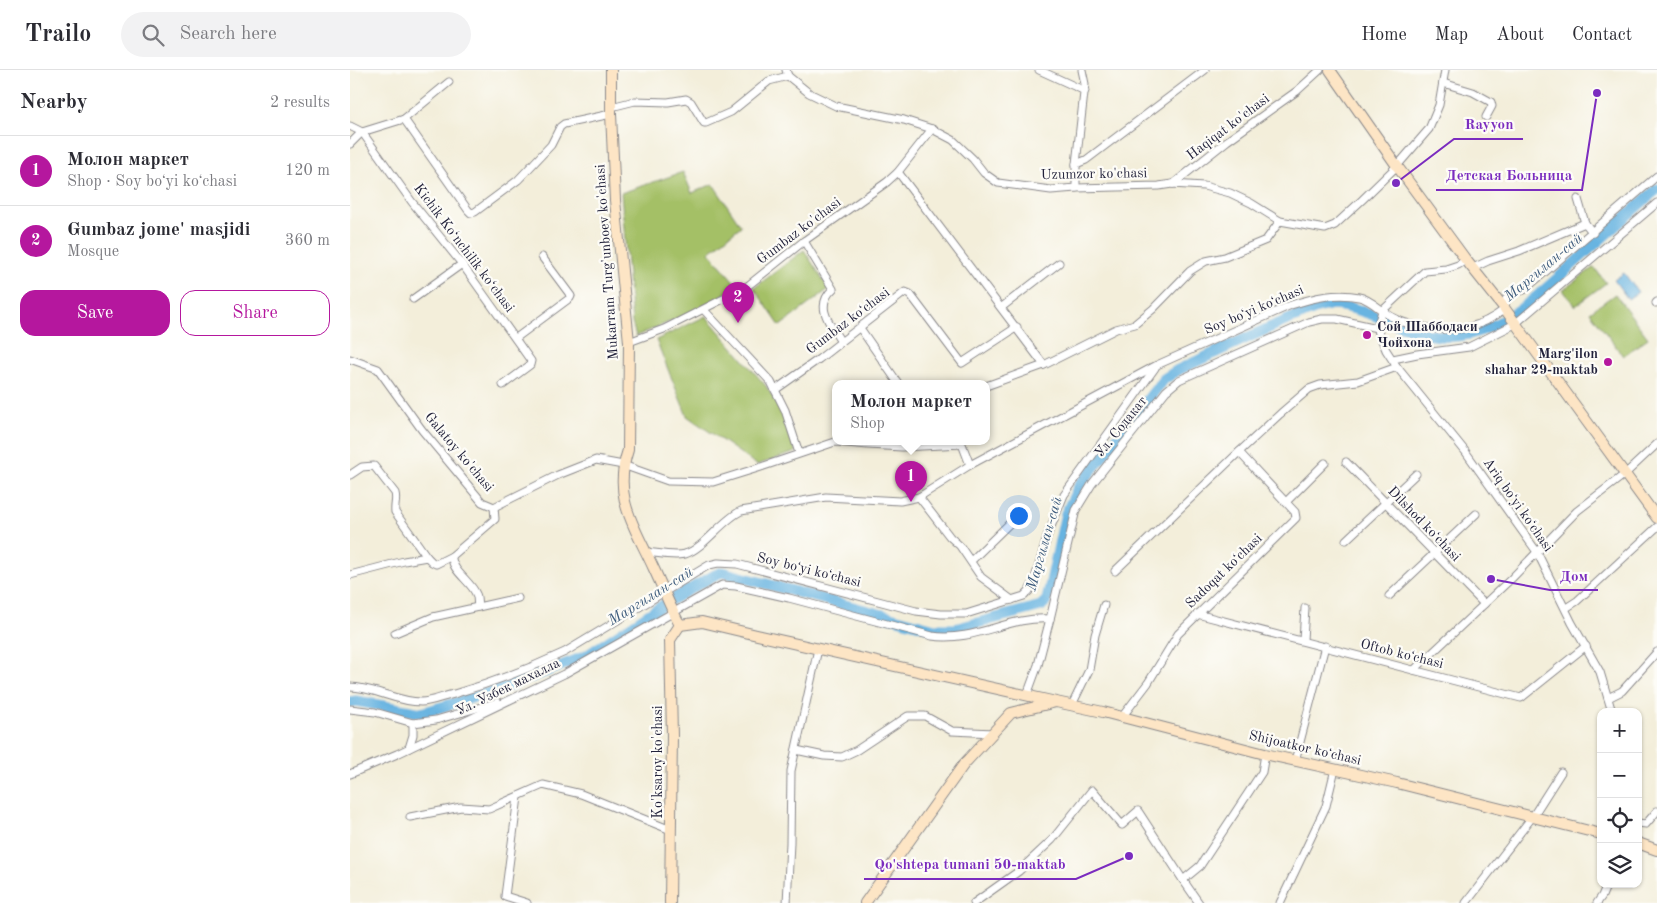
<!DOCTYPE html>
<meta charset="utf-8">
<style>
body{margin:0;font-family:"Old Standard TT",serif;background:#f2f2f3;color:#2b2b33}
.controls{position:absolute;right:15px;bottom:15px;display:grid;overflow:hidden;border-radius:10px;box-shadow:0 1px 4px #0004}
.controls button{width:45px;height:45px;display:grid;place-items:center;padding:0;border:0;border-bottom:1px solid #e1e1e2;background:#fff;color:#2b2b33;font:25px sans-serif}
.you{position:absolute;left:668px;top:445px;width:18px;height:18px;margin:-12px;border:4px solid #fff;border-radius:50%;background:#1a73e8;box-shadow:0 0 0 8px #1a73e833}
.badge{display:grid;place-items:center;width:32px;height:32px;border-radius:50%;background:#b5179e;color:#fff;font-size:16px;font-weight:700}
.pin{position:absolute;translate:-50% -41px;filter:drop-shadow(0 1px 2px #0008)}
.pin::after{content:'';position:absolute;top:26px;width:18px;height:15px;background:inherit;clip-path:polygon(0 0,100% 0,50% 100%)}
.popup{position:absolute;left:482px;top:310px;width:158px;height:65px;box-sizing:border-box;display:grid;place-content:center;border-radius:10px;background:#fff;filter:drop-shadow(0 1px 4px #0005);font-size:16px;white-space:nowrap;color:#7c7c81}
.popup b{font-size:19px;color:#2b2b33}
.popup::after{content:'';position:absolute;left:50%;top:100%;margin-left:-10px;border:10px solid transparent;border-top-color:#fff}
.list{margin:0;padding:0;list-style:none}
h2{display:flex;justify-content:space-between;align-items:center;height:65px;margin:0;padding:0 20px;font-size:21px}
h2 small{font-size:16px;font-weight:400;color:#7c7c81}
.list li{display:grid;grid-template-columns:32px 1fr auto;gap:15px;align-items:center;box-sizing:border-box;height:70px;padding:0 20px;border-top:1px solid #e1e1e2}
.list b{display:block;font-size:19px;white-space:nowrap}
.list p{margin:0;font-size:16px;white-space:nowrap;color:#7c7c81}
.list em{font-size:16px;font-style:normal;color:#7c7c81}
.actions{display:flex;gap:10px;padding:15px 20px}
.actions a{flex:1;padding:11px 0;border:1px solid #b5179e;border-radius:15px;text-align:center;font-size:18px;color:#b5179e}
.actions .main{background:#b5179e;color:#fff}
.icon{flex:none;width:28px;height:28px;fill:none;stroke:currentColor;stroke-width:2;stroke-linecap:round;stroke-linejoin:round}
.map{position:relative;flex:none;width:1307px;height:833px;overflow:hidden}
header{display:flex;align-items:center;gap:30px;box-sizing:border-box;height:70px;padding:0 25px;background:#fff;border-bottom:1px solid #e1e1e2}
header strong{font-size:24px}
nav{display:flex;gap:28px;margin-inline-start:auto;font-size:18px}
.search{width:350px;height:45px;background:#f2f2f3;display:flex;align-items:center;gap:12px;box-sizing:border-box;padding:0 18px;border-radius:28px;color:#7c7c81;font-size:19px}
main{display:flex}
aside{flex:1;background:#fff}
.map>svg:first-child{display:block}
.green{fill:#a4c066;stroke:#637150}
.water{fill:#68b4e1;stroke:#456b8e}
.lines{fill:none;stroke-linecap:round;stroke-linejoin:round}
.river{stroke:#68b4e1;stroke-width:11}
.street-casing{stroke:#8a888a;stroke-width:9}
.secondary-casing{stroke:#8a888a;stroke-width:12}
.street{stroke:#fff;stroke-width:7}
.secondary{stroke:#fde5c5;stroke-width:10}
.poi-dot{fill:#b5179e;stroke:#fdfcf7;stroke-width:2}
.labels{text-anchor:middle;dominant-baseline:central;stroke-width:4.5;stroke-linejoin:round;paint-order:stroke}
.street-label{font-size:14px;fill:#22223b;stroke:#fdfcf7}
.poi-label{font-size:14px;font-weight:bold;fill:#22223b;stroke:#fdfcf7;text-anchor:start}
.water-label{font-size:15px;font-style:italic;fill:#3e5c7d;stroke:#fdfcf7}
.leader{fill:none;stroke:#7b2cbf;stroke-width:2}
.callout-dot{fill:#7b2cbf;stroke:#fdfcf7;stroke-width:2}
.callout-label{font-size:15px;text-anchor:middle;font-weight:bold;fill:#7b2cbf;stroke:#fdfcf7;stroke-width:4.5;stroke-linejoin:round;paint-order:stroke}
</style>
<header>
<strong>Trailo</strong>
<div class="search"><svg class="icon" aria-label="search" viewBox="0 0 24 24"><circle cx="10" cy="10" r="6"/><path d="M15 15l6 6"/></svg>Search here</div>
<nav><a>Home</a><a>Map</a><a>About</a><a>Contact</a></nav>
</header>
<main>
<aside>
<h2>Nearby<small>2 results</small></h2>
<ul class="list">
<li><span class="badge">1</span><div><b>Молон маркет</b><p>Shop · Soy boʻyi koʻchasi</p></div><em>120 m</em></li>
<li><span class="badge">2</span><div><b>Gumbaz jome' masjidi</b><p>Mosque</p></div><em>360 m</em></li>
</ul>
<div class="actions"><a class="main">Save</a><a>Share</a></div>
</aside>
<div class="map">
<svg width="1307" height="833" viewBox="0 0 1307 833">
<rect width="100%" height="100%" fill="#fdfcf7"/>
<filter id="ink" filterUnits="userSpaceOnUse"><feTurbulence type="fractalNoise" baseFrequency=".02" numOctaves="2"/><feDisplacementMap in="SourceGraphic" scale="10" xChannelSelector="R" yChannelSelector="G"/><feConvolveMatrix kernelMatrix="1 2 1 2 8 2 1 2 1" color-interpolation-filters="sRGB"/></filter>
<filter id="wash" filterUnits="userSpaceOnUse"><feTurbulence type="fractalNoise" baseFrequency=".0096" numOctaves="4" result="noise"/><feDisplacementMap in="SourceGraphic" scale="20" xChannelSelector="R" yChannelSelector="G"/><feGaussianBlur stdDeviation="1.12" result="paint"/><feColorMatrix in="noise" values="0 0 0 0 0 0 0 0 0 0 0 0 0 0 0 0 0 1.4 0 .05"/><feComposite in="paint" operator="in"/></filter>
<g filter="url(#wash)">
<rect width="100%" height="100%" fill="#f3eeda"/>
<!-- green -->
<g class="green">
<path d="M333 102 342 123 363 114 391 156 359 182 388 216 341 243 286 266 282 253 271 123Z"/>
<path d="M454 180 479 219 430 256 404 218Z"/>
<path d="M1244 197 1256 213 1225 236 1213 220Z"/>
<path d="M1265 224 1298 268 1273 286 1240 242Z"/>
<path d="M356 246 416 316 432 342 446 382 407 395 337 346 306 270Z"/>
</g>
<!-- water -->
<path class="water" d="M1274 203 1288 222 1278 229 1264 210Z"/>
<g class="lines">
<!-- river -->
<path class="river" d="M0 632 6 631 72 643 154 618 236 586 319 531 365 505 372 502 585 559H605L691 536 697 530 716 443 729 416 814 309 828 300C867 282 905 263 945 247 956 243 970 235 981 235 1027 237 1071 277 1120 264 1165 252 1197 217 1231 187 1256 164 1281 142 1307 119"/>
</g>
</g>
<g filter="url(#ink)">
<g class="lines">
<!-- street casing -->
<g class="street-casing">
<g id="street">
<path d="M436 0 438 6 459 23 486 36 554 50 582 59 603 70 623 89 634 103 648 113 701 120 726 118 809 116 822 114 854 116 880 123 901 133 930 151 975 159 985 155 1012 130 1047 96 1079 59 1089 35 1095 0"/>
<path d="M689 0 735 21"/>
<path d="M1093 13 1123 22 1141 32 1142 36 1136 47"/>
<path d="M261 37 285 31 318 32 336 29 341 32 354 53H356L381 42 419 11 438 6"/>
<path d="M54 49 99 12"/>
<path d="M0 56 12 62 62 132 112 194 181 291 180 295 153 315"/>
<path d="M0 74 12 62 54 49 118 140 121 143 125 142 168 110 201 75 210 57 214 54 261 44"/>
<path d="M726 94 736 90 855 0"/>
<path d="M548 102 694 295"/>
<path d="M823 114 877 71 947 21 970 0"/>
<path d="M726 118V94L735 14 732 0"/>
<path d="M1228 129 1235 153"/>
<path d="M454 171 483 219C464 236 480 254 491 272"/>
<path d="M1116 190 1108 195 1096 199 1075 201 1032 241 1027 258 1036 280 1047 297 1115 381 1187 482 1222 553 1250 602 1262 642"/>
<path d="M1123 198 1138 191 1169 181 1235 153 1243 163"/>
<path d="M63 229 112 194"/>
<path d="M1306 233 1307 232"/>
<path d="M652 237 709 193"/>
<path d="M354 240 421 312 435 340 449 383"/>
<path d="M510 258 548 313"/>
<path d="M166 268 220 228 221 226 192 187"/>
<path d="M279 272 314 259 395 218 454 171 537 112 548 102 582 59"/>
<path d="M0 289 28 299 72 360 132 432 144 437 208 405 246 390 273 395 318 411 363 412 408 398 485 372 518 375 552 377 612 374 620 395"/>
<path d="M1043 289 1067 284 1119 277 1165 254 1307 133"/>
<path d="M636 316 694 295 766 259 785 254 803 239 840 201 856 191 875 187 916 170 930 151"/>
<path d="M425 320 469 289 555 222 560 224 612 293 667 257"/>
<path d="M996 392 1134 534"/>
<path d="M0 405 12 397 24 396 45 423C47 430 44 435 45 442L77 487"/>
<path d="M569 427 600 467 610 476 631 507 662 530"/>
<path d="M936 432 975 393"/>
<path d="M996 470 1066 404"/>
<path d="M296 482C306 483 326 487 335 484 352 480 372 450 391 441L476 427 550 431 569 427 620 395 807 295 941 235C963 228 986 222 1009 227 1021 229 1032 242 1042 247 1054 254 1066 256 1079 258 1110 262 1130 258 1155 239 1155 222 1160 224 1174 220L1307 106"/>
<path d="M621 491 662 451"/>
<path d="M765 501 889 382"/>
<path d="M0 505 54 491 77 487 82 492 86 494 102 486"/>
<path d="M1039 526 1126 444"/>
<path d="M128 537 168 528"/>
<path d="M1216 538 1227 531 1307 457"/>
<path d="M847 544 1171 628 1236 576"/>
<path d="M45 563 83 547 128 537C127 533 128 527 126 524 121 511 101 501 102 486L145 449 144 437"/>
<path d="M953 570 955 538"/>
<path d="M1064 600 1162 508 1227 441 1275 404 1307 374"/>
<path d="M0 617C24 617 46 632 71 632 81 632 94 626 104 624 142 613 179 599 215 582L359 495 368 493 387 494 566 541 591 544H616L674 526 679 521 684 512 698 464 714 425 805 298"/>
<path d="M677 625 688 595 700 549 726 440 742 414 816 321 829 310 959 252 972 249H987L1027 258"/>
<path d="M1258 628 1272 621 1307 582"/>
<path d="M722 635 739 600 745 565 754 535"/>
<path d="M0 639 25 642 63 653 86 650 148 632"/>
<path d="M772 647 798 613 828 564 946 448 945 442 889 382 930 344 959 319 970 315 1008 311 1047 297"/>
<path d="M59 678 63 665V653"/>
<path d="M446 680 474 686 492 687 507 680 558 646H575L602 661 643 663"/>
<path d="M945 691 975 576"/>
<path d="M0 704 47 684 214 604 372 515 386 516 439 528 582 566C626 572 658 546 700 549"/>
<path d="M168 727 155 826 177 833"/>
<path d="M60 747 111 737 139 739 193 715 231 724 321 760"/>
<path d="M1288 753 1296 754 1307 741"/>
<path d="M437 833 440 773 441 701 468 579"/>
<path d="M624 833 669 801 702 770 742 720 772 755 788 741 833 810"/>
<path d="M849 833 833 810 850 796 912 702 915 684"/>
<path d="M930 833 976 736 985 699"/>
<path d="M1116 833 1183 746 1211 702"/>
<path d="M1247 833 1252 826 1257 814"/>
</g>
</g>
<!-- secondary casing -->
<g class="secondary-casing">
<g id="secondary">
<path d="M261 0V44L265 130 279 272 278 380C262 428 285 457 304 499 313 518 320 537 330 555L352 552 407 565 706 632"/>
<path d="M980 0 1047 96 1116 190 1155 239 1307 448"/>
<path d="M1288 773 1307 780"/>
<path d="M320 833 322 666 320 570 330 555"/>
<path d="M515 833 614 694 661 643 706 632 753 642 915 684 1047 713 1251 764"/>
</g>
</g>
<!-- street -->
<use href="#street" class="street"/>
<!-- secondary -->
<use href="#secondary" class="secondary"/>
</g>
</g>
<!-- markers -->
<g class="poi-dot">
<circle cx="1017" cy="265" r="5"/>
<circle cx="1258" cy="292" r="5"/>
</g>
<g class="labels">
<!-- street labels -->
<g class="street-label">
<text transform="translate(878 57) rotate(-37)">Haqiqat ko'chasi</text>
<text transform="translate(744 104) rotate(-1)">Uzumzor ko'chasi</text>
<text transform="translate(449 161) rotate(-37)">Gumbaz ko'chasi</text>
<text transform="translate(114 178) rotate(53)">Kichik Ko‘nchilik ko‘chasi</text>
<text transform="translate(257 192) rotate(-94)">Mukarram Turg'unboev ko'chasi</text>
<text transform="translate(904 240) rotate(-23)">Soy boʻyi koʻchasi</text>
<text transform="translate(498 251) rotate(-37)">Gumbaz koʻchasi</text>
<text transform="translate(771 357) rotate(-51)">Ул. Содакат</text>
<text transform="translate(109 382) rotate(50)">Galatoy ko'chasi</text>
<text transform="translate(1168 435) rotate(55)">Ariq boʻyi koʻchasi</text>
<text transform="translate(1074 454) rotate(46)">Dilshod koʻchasi</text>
<text transform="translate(459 500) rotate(14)">Soy boʻyi koʻchasi</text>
<text transform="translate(874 501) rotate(-44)">Sadoqat koʻchasi</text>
<text transform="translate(1052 584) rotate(14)">Oftob koʻchasi</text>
<text transform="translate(158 617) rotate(-26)">Ул. Узбек махалла</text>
<text transform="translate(955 678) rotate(13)">Shijoatkor koʻchasi</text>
<text transform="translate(308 692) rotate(-90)">Ko'ksaroy ko'chasi</text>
</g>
<!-- poi labels -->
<g class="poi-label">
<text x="1027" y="257">Сой Шаббодаси<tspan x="1027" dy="16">Чойхона</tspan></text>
<text x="1248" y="284" text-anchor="end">Marg'ilon<tspan x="1248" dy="16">shahar 29-maktab</tspan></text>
</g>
<!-- water labels -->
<g class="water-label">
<text transform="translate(1194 198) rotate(-40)">Маргилан-сай</text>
<text transform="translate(695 474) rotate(-74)">Маргилан-сай</text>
<text transform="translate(301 527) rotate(-32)">Маргилан-сай</text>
</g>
</g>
<!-- callouts -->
<path class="leader" d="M1046 113L1104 69H1173M1247 23L1232 120H1086M1141 509L1200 520H1248M779 786L726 809H514"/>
<g class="callout-dot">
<circle cx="1046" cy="113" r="5"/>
<circle cx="1247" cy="23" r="5"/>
<circle cx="1141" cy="509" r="5"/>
<circle cx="779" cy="786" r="5"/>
</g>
<g class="callout-label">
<text x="1139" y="59">Rayyon</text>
<text x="1159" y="110">Детская Больница</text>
<text x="1224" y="511">Дом</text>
<text x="620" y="799">Qo'shtepa tumani 50-maktab</text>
</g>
</svg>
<div class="controls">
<button>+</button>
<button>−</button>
<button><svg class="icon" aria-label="locate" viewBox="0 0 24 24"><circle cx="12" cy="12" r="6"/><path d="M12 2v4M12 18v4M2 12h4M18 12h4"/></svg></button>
<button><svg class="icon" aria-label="layers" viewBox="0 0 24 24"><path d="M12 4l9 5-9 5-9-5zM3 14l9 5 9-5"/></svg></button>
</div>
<div class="you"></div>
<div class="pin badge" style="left:561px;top:432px">1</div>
<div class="popup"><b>Молон маркет</b>Shop</div>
<div class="pin badge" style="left:388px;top:253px">2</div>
</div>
</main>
